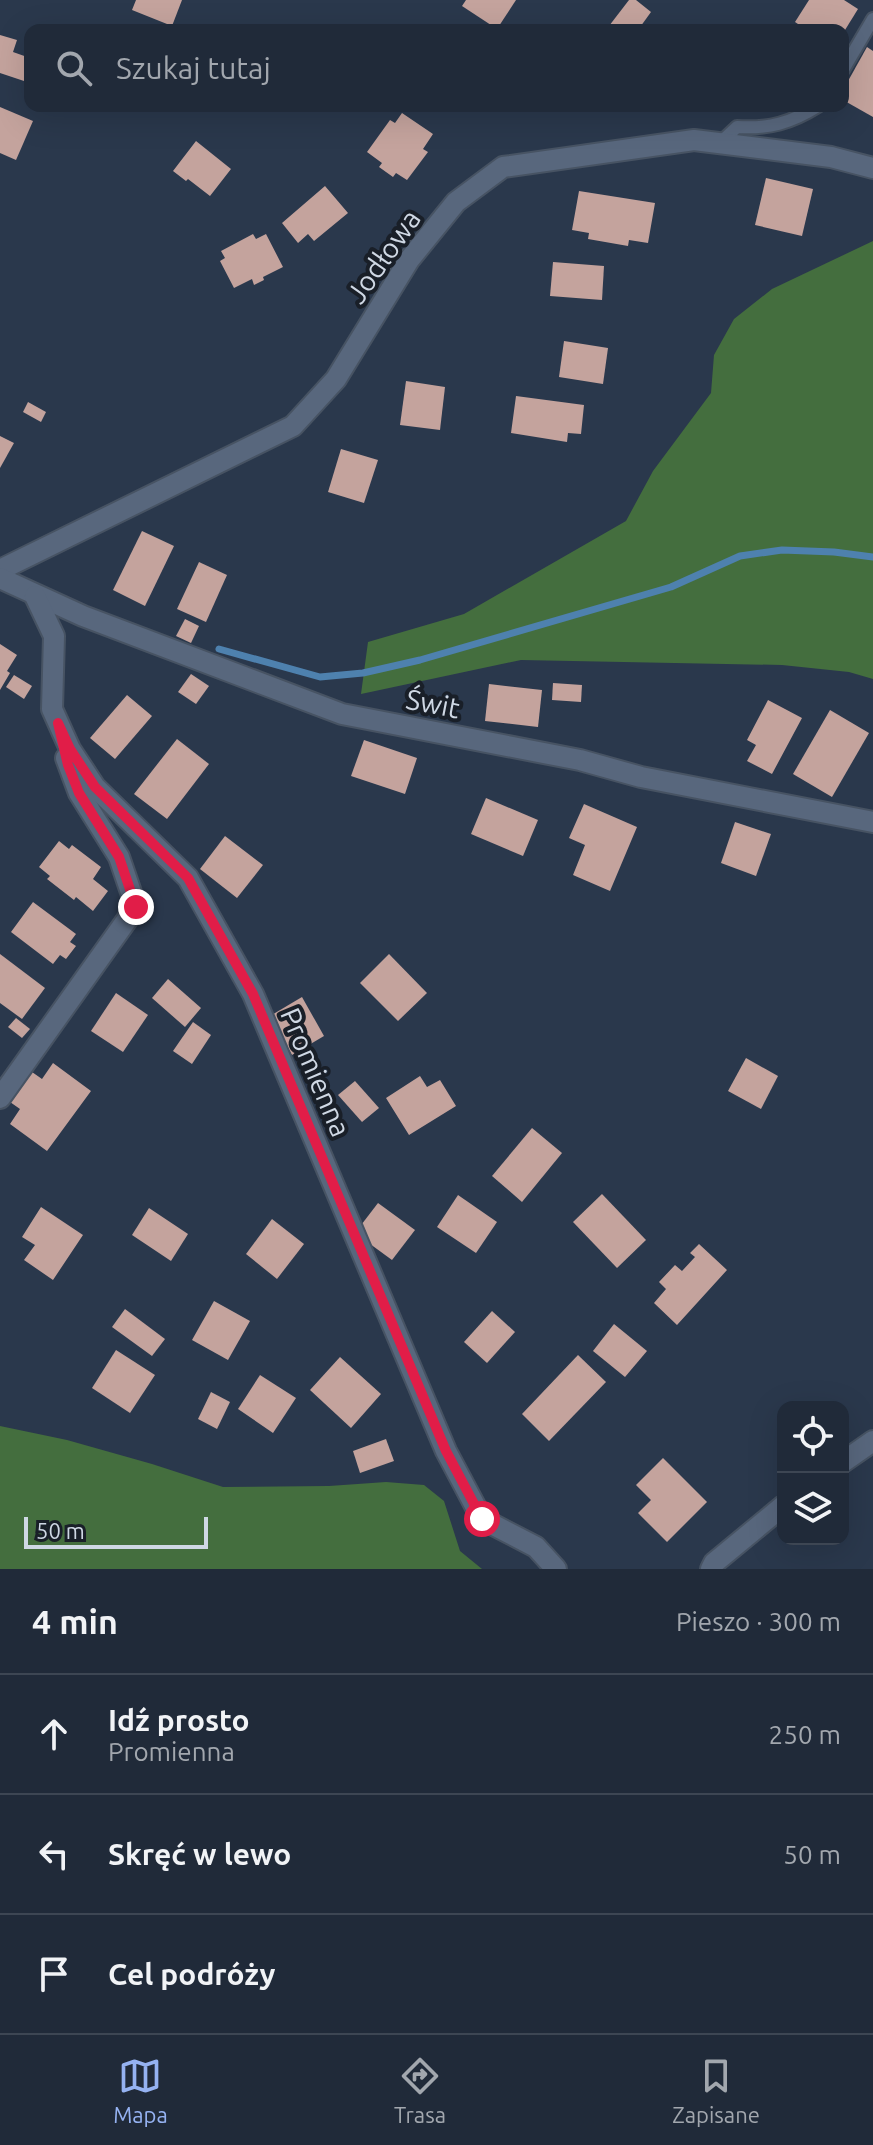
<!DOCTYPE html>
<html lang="pl">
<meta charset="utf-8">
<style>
body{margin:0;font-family:Ubuntu,sans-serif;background:#283241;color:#f1f3f6}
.controls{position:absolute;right:24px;bottom:24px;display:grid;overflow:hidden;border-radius:16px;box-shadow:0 8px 32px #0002}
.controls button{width:72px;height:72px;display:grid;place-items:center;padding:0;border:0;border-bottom:2px solid #3d4653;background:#202a39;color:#f1f3f6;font:40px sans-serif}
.scale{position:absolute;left:24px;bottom:20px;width:184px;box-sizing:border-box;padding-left:8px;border:4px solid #cfd8e4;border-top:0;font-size:22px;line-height:28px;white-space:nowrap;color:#cfd8e4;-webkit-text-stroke:6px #191f28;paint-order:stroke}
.stop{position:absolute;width:24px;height:24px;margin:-18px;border:6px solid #e11d48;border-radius:50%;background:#fff}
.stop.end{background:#e11d48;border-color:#fff;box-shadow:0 2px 8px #0008}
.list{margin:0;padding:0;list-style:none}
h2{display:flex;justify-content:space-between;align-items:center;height:104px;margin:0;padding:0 32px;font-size:34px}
h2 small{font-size:26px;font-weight:400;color:#a2a7ae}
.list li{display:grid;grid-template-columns:52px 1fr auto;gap:24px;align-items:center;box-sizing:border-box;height:120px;padding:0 32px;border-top:2px solid #3d4653}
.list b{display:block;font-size:30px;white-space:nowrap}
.list p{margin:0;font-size:26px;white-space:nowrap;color:#a2a7ae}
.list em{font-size:26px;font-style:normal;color:#a2a7ae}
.icon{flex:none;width:44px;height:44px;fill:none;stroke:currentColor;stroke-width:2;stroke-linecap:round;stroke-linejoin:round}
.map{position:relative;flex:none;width:873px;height:1569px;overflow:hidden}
.search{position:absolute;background:#202a39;box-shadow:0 8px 32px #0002;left:24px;right:24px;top:24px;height:88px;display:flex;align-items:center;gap:20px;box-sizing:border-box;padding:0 28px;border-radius:16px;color:#a2a7ae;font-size:30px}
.sheet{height:464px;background:#202a39}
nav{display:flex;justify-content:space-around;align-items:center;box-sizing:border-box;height:112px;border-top:2px solid #3d4653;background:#202a39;font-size:22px;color:#a2a7ae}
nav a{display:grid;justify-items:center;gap:4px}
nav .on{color:#95b2f1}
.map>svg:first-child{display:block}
.forest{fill:#446e3e}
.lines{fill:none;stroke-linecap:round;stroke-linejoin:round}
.stream{stroke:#4e81ae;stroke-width:7}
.building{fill:#c4a39d}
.service-casing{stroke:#475363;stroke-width:16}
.minor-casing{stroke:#475363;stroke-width:24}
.service{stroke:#58677d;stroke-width:12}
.minor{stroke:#58677d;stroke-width:20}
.route{stroke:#e11d48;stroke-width:10}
.labels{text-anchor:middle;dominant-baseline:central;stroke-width:8;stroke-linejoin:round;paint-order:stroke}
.street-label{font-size:28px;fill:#cfd8e4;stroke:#191f28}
</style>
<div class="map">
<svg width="873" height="1569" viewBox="0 0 873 1569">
<rect width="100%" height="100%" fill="#2a384c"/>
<!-- forest -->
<g class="forest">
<path d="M873 241V679L849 672 782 665 521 660 361 694 368 642 464 614 626 521 653 471 711 393 714 355 734 319 772 289Z"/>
<path d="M0 1426 67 1440 152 1464 223 1487 329 1486 386 1482 424 1485 444 1501 460 1551 482 1569H0Z"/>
</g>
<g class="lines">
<!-- stream -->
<path class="stream" d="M219 649 320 677 363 673 420 660 671 587 740 556 782 550 834 552 873 557"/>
</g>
<!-- building -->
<g class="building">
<path d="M136 0H182L172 26 132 10Z"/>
<path d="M466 0H516L497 29 462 6Z"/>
<path d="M629 0H636L651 12 638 30H615L609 26Z"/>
<path d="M809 0H844L858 9 845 30H807L795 22Z"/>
<path d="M0 35 17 40 13 52 30 58V83L0 73Z"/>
<path d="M867 47 873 51V117L843 100V90Z"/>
<path d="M0 107 33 121 16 160 0 153Z"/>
<path d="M402 113 433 134 423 149 428 152 407 180 396 173 393 177 379 167 382 163 367 152 390 120 395 123Z"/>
<path d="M196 141 231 169 210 196 188 179 186 181 173 171Z"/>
<path d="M766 178 813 189 802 236 755 225Z"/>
<path d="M325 186 348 213 314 241 308 234 298 243 282 223Z"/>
<path d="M579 191 655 203 648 243 629 240 628 246 588 239 589 233 572 230Z"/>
<path d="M253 234 256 239 266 234 283 267 263 277 264 280 254 285 252 279 234 288 220 261 225 258 221 251Z"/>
<path d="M553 262 604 266 602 300 550 296Z"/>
<path d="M564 341 608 348 603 384 559 377Z"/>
<path d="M406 381 445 387 440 430 400 425Z"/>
<path d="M516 396 584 405 581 434 568 433 567 442 511 433Z"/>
<path d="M28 402 46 412 41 422 23 412Z"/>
<path d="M0 436 14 443 0 468Z"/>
<path d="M341 449 378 460 364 503 328 492Z"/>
<path d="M142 531 174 546 145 606 113 590Z"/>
<path d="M199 562 227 575 206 622 177 609Z"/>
<path d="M185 619 199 626 191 643 176 636Z"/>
<path d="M0 644 17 655 7 671 10 673 0 690Z"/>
<path d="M191 674 209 686 196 704 178 692Z"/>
<path d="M14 675 32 686 24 699 6 687Z"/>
<path d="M553 683 582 685 581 702 552 700Z"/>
<path d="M489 684 542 690 538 727 485 721Z"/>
<path d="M127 695 152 716 115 759 90 738Z"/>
<path d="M768 700 802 718 772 774 747 761 756 745 747 740Z"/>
<path d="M830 710 869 733 832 797 793 774Z"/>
<path d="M177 739 209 764 167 819 134 794Z"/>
<path d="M364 740 417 758 405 794 351 776Z"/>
<path d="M486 798 538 820 523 856 471 834Z"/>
<path d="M584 804 637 827 610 891 573 875 585 845 569 838Z"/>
<path d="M735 822 771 834 756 876 721 863Z"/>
<path d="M225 836 263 865 237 898 200 869Z"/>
<path d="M59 841 69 849 72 845 101 867 93 879 108 891 93 911 76 897 74 900 47 879 50 876 39 867Z"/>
<path d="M33 902 76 934 70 942 76 946 66 959 60 955 53 964 11 932Z"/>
<path d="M0 954 45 988 22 1019 0 1003Z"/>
<path d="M389 954 427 993 398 1021 360 983Z"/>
<path d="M168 979 201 1008 185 1027 152 998Z"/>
<path d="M116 993 148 1015 123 1052 91 1031Z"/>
<path d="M302 997 324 1036 292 1055 270 1016Z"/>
<path d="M16 1018 30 1029 22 1038 8 1027Z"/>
<path d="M193 1022 211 1035 192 1064 173 1051Z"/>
<path d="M746 1058 778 1076 761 1109 728 1091Z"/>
<path d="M53 1063 91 1091 47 1151 10 1124 20 1109 10 1102 32 1072 42 1079Z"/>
<path d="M420 1076 427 1087 440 1080 456 1106 409 1135 386 1098Z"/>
<path d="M355 1081 379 1108 362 1122 338 1095Z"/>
<path d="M532 1128 562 1153 522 1202 492 1176Z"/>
<path d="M602 1194 646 1240 617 1268 573 1222Z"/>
<path d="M458 1195 497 1222 476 1253 437 1227Z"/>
<path d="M378 1203 415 1230 392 1260 355 1233Z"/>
<path d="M41 1207 83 1235 53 1280 24 1260 35 1245 22 1237Z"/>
<path d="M149 1208 188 1234 171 1261 132 1235Z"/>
<path d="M272 1219 304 1244 277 1279 246 1254Z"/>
<path d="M699 1244 727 1270 677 1325 654 1303 666 1289 659 1282 675 1265 682 1271 695 1257 690 1253Z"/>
<path d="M214 1301 250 1321 228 1360 192 1340Z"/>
<path d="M125 1309 165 1339 152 1356 112 1327Z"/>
<path d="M492 1311 515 1332 487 1363 464 1342Z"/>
<path d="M614 1324 647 1351 625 1377 593 1351Z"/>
<path d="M116 1350 155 1375 130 1413 92 1388Z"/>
<path d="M578 1355 606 1382 549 1441 522 1414Z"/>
<path d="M340 1357 381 1394 351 1428 310 1390Z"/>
<path d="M260 1375 296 1398 273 1433 238 1409Z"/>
<path d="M211 1392 230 1402 217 1429 198 1419Z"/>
<path d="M386 1439 394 1461 360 1473 353 1451Z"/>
<path d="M663 1458 707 1502 667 1542 638 1513 651 1500 636 1485Z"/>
</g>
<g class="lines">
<!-- service casing -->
<g class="service-casing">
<g id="service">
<path d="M843 70 873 19"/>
<path d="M720 143 737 127C769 129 791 123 818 106"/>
</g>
</g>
<!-- minor casing -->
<g class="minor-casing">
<g id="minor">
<path d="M0 570 293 426 336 379 409 260 456 202 503 167 694 140 831 157 873 168"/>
<path d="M0 578 83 616 342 714 580 760 641 777 873 822"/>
<path d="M35 596 54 636 52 709 70 749 95 787 188 878 253 994 446 1451 482 1519 536 1547 556 1569"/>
<path d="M0 1098 136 907 119 857 79 793 66 758"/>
<path d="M843 1462 873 1441"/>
<path d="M711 1569 714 1563 783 1506"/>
</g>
</g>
<!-- service -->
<use href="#service" class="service"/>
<!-- minor -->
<use href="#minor" class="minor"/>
</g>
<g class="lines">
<!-- route -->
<path class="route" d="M136 907 119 857 79 793 68 765 58 723 70 749 95 787 188 878 253 994 446 1451 482 1519"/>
</g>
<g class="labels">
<!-- street labels -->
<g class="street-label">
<text transform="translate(383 256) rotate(-55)">Jodłowa</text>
<text transform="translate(433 703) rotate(11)">Świt</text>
<text transform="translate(316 1072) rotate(67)">Promienna</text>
</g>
</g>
</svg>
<div class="controls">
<button><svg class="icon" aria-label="locate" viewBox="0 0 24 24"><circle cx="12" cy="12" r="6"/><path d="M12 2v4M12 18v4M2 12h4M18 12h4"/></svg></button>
<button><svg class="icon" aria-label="layers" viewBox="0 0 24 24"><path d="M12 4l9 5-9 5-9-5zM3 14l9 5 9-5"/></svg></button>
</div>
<div class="scale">50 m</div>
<div class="stop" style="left:482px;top:1519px"></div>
<div class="stop end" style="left:136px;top:907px"></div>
<div class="search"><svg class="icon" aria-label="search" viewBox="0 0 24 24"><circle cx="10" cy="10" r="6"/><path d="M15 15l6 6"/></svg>Szukaj tutaj</div>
</div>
<section class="sheet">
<h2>4 min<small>Pieszo · 300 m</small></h2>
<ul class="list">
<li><svg class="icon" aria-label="ahead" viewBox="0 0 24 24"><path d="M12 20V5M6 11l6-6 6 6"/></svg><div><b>Idź prosto</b><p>Promienna</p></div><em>250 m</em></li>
<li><svg class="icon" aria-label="left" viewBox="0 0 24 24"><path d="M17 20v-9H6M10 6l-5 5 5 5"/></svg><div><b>Skręć w lewo</b></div><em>50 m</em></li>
<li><svg class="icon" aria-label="arrive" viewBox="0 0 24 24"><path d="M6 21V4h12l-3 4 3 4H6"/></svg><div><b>Cel podróży</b></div></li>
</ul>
</section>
<nav>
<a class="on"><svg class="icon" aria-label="map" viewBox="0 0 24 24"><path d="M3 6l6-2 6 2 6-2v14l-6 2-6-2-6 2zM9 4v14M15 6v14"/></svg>Mapa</a>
<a><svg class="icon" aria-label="directions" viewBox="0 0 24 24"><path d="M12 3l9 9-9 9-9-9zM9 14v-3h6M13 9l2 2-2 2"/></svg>Trasa</a>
<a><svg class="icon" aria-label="saved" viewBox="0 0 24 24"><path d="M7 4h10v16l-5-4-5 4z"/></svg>Zapisane</a>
</nav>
